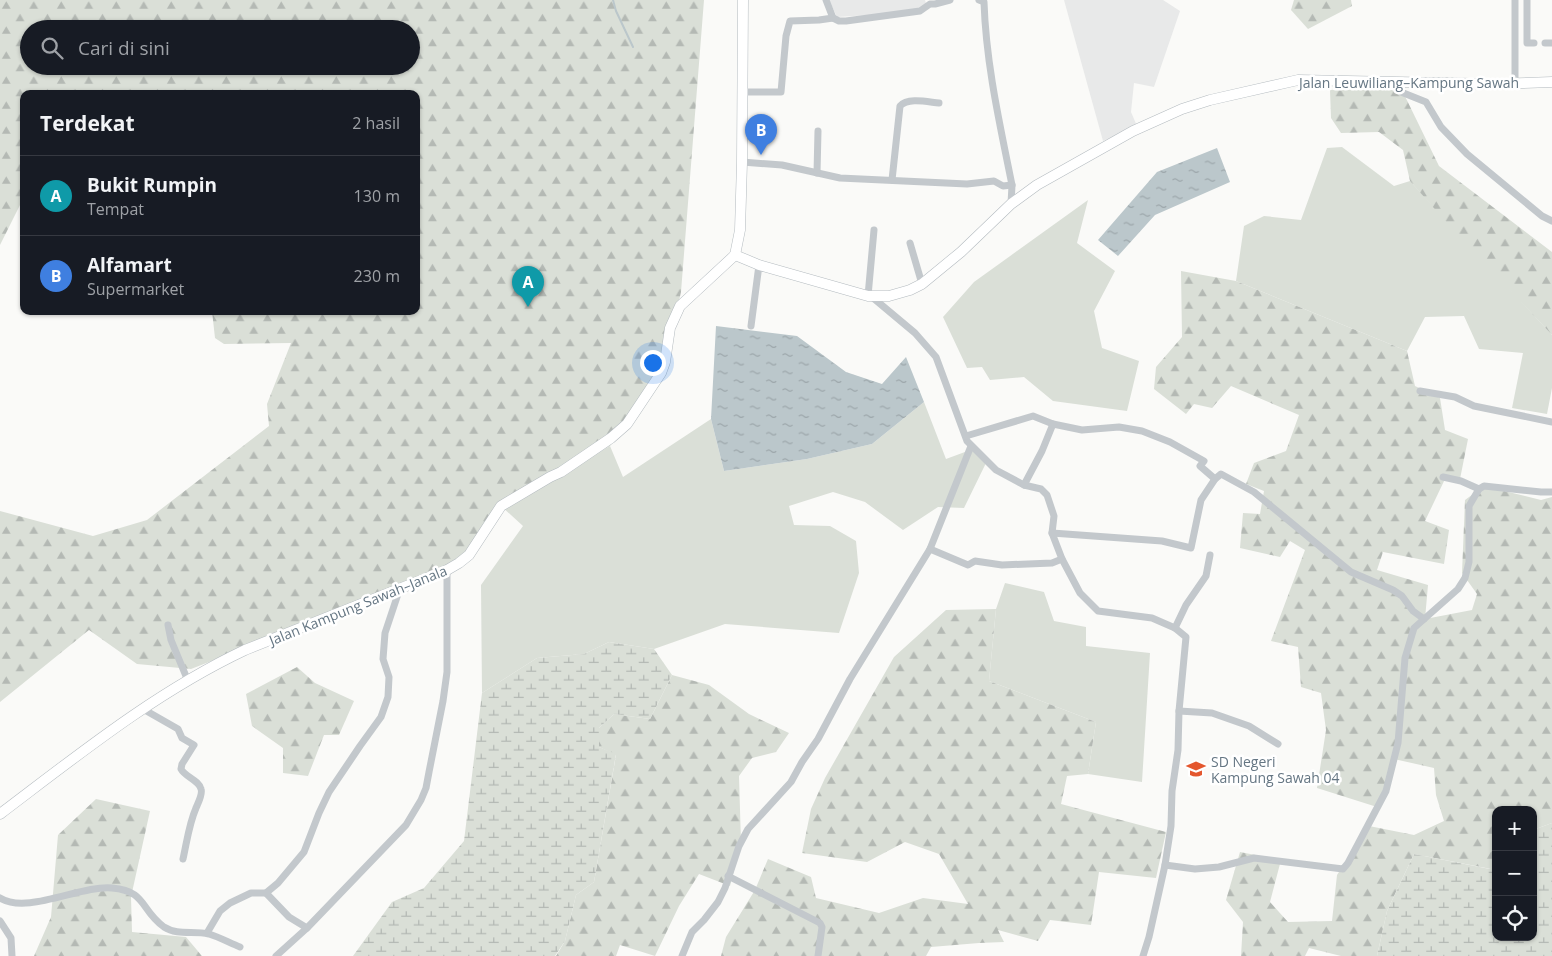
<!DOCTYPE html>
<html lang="id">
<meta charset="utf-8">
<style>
body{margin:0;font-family:"Open Sans",sans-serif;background:#242831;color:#f1f3f6}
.controls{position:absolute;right:15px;bottom:15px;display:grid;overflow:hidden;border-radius:10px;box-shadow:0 1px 4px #0004}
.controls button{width:45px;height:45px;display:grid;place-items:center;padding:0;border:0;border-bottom:1px solid #363941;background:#171b24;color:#f1f3f6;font:25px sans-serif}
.you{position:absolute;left:652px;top:362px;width:18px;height:18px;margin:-12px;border:4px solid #fff;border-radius:50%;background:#1a73e8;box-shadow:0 0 0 8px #1a73e833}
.badge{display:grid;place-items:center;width:32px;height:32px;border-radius:50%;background:#e4572e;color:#fff;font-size:16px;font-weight:700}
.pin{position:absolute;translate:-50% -41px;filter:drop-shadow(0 1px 2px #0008)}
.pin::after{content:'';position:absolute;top:26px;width:18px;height:15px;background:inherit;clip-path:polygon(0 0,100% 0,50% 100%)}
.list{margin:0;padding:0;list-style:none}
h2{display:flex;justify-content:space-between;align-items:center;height:65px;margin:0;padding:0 20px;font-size:21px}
h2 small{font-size:16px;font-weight:400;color:#9ea1a6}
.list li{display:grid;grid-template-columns:32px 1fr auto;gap:15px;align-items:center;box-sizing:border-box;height:80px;padding:0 20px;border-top:1px solid #363941}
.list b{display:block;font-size:19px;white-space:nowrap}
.list p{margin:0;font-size:16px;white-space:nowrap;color:#9ea1a6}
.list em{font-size:16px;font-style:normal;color:#9ea1a6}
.icon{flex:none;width:28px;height:28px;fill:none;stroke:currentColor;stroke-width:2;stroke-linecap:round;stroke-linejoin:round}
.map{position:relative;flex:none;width:1552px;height:956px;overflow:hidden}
.search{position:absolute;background:#171b24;box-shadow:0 1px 4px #0004;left:20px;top:20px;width:400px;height:55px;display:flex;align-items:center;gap:12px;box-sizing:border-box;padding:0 18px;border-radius:28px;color:#9ea1a6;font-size:19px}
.panel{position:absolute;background:#171b24;box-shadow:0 1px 4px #0004;left:20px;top:90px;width:400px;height:225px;border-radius:10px}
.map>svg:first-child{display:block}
.built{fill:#e8e9e9}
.grass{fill:#dadfd7}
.forest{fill:url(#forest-firs);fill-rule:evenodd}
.wetland{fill:url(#wetland-marsh)}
.water{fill:url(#water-ripples)}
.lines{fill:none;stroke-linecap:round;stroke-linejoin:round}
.stream{stroke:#bbc7cb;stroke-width:2}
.secondary-casing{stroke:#b3babf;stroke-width:11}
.street{stroke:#c3c8cc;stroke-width:7}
.secondary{stroke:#fff;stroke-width:10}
.labels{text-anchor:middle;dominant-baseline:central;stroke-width:5;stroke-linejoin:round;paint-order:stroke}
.street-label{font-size:14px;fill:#657683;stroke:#fff}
.poi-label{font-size:14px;fill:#657683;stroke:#fff;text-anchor:start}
</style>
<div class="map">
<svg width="1552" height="956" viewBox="0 0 1552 956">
<defs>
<pattern id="forest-firs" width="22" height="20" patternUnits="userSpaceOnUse" patternTransform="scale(1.25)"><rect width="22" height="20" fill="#dadfd7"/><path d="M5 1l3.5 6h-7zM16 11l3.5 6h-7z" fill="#b4b9b4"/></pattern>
<pattern id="wetland-marsh" width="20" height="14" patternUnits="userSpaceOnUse" patternTransform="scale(1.25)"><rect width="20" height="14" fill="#dadfd7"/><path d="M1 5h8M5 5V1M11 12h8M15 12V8" fill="none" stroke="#b4b9b4"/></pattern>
<pattern id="water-ripples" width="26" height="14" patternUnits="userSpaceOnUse" patternTransform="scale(1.25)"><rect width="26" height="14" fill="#bbc7cb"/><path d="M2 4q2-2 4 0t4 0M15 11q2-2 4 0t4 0" fill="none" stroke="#9ca6aa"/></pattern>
</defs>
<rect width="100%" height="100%" fill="#fafaf8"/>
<!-- built -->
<g class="built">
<path d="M829 0H925L927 7 887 14 837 17Z"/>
<path d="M1064 0H1163L1180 11 1154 87 1134 83 1131 112 1137 126 1103 141Z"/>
</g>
<!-- grass -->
<g class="grass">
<path d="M1342 147 1394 186 1410 181 1552 335V388L1547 414 1512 408 1523 353 1479 349 1464 316 1425 317 1407 351 1236 281 1244 226 1264 216 1301 220 1327 148Z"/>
<path d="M1088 200 1077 243 1115 271 1094 311 1102 348 1139 361 1127 411 1053 401 1024 377 990 380 982 367 967 368 943 317 974 282Z"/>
<path d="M924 402 946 459 973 449 986 463 964 508 938 507 903 530 865 502 833 492 789 506 794 525 830 526 856 541 859 573 839 633 725 624 654 649 609 642 584 654 537 658 482 693 481 585 523 526 501 506 610 446 623 477 711 419 724 471 807 459 872 444Z"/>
<path d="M1005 583 1044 592 1054 621 1086 627V646L1150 653 1142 782 1088 774 1096 722 989 681 996 609Z"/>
</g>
<!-- forest -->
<g class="forest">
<path d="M0 0H704L681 292 667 353 649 399 610 446 501 506 476 543 453 567 191 669 137 664 89 630 0 702V511L93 536 147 520 269 426 267 404 291 343 224 344 215 338 212 311H416V94H24V197L0 245ZM29 29H411V66H29Z"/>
<path d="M1294 0H1351L1352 6 1308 29 1291 10Z"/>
<path d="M1400 86 1439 166 1552 252V335L1456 233 1410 181 1403 150 1379 132 1341 133 1331 118 1330 90Z"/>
<path d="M1181 271 1236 281 1407 351 1415 386 1440 398 1445 430 1468 439 1460 479H1445L1425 521 1449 530 1444 564 1383 552 1377 570 1428 585 1425 619 1472 610 1477 594 1462 573 1465 500 1484 486 1541 500 1552 497V823L1533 830V810H1496V864L1491 869 1414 854 1387 911 1377 956H1341L1309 948 1305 956H1241L1243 922 1226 900 1240 852 1281 860 1270 902 1288 922 1332 921 1337 875 1369 826 1414 835 1444 821 1436 795 1434 768 1394 759 1377 807 1317 788 1326 730 1321 693 1301 687 1298 647 1271 641 1305 550 1290 541 1280 557 1240 548 1243 513 1260 514 1264 491 1246 484 1254 463 1286 451 1299 415 1231 386 1212 408 1194 404 1186 414 1154 389 1156 367 1182 337Z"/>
<path d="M996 609 989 681 1096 722 1088 774 1067 776 1061 804 1166 832 1156 878 1099 872 1091 925 1050 920 1038 941 998 930 1004 942 979 943 931 947 926 956H721L726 937 755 890 768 859 811 877 816 898 879 913 923 898 968 904 939 854 905 842 867 862 802 853 811 809 825 778 894 657 946 610Z"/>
<path d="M297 667 315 683 354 701 339 735H324L308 776 283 773V748L252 726 246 694Z"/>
<path d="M672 675 709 685 749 714 789 733 776 752 752 758 739 776 741 843 730 886 699 874 679 906 655 956 620 945 616 956H556L565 941 576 895 594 882 616 755 599 747V728L614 714 650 719Z"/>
<path d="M96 799 150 811 131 897 132 932 186 937 202 956H34L51 917 58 835Z"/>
</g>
<!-- wetland -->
<g class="wetland">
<path d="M609 642 654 649 672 675 650 719 614 714 599 728V747L616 754 594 882 576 895 565 941 555 956H353L392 902 424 888 464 841 482 693 537 658 584 654Z"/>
<path d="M1552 823V956H1377L1387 911 1414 854 1490 869 1496 864V937H1533V830Z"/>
</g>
<!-- water -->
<g class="water">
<path d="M1217 148 1230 182 1155 215 1118 256 1098 240 1157 172Z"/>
<path d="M716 326 797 336 846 372 882 384 906 357 924 402 872 444 807 459 724 471 711 419Z"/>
</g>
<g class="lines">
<!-- stream -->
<path class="stream" d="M613 0 616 11 633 47"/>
<!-- secondary casing -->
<g class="secondary-casing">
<g id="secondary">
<path d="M735 255 759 265 868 296H889L910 290 922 284 961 252 1011 204 1037 185 1133 131 1182 109 1210 100 1298 80 1495 84 1552 82"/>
<path d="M735 255 740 230 742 162 743 0"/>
<path d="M0 814C78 755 156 692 245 650L447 570 459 563 469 555 501 506 550 477 561 472 611 438 627 424 661 373 665 362 670 328 680 306 735 255"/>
</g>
</g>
<!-- street -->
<g class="street">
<path d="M826 0 833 18 839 21H846L920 11 930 4H935L950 0"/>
<path d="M979 0 984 2C986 64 1000 125 1012 185L1011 204"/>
<path d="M1515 0V82"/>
<path d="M1527 0V43H1534"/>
<path d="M1545 43H1552"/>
<path d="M1394 83 1401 92 1426 102 1441 127 1467 154 1542 216 1552 221"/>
<path d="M742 92H781L786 36 790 21 819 20 833 18"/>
<path d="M742 162 782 165 840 178 967 184 994 181 1003 186 1012 185"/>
<path d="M817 173 818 131"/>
<path d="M892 180 900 106C908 97 928 102 939 103"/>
<path d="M910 243 922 284"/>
<path d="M868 296 874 230"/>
<path d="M872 297 915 333 936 357 967 441 996 470 1024 485 1041 489 1047 495 1054 516 1052 533 1062 559 1080 593 1098 611 1152 618 1175 628 1186 637 1179 711 1178 750 1172 791 1171 826 1165 865 1149 937 1143 956"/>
<path d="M751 326 759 265"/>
<path d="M1420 391 1455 397 1474 406 1552 422"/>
<path d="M966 436 1033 416 1053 424 1082 430 1119 427 1142 431 1170 442 1204 461 1200 466 1215 479"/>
<path d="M1443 477 1461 481 1479 489"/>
<path d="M1024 485 1042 451 1053 424"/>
<path d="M1052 533 1162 541 1191 548 1201 500 1215 479 1221 474 1254 492 1351 572 1393 590 1402 596 1413 611 1424 619"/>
<path d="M930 549 968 565 975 561 1002 565 1052 563 1062 559"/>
<path d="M168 625 171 640 188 681"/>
<path d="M1175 628 1186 605 1206 576 1210 555"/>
<path d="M143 709 178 729 182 738 194 745 182 764 181 769C185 777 199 780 201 789 203 794 198 803 196 808 189 824 187 841 183 859"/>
<path d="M1179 711 1212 713 1249 726 1278 744"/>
<path d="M1165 865 1195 869 1219 867 1254 858 1343 869 1348 863 1386 791 1398 743 1405 658 1414 628 1458 589 1465 578 1469 562V506L1479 489 1484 486 1541 492H1552"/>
<path d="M728 876 820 923 822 927 818 956"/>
<path d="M266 893 289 917 307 928"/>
<path d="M0 898C27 915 81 885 112 888 147 891 140 910 164 927 178 936 194 930 209 934 219 937 230 943 240 947"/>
<path d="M0 921 11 938 12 956"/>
<path d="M207 933 220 911 230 903 251 893H266L278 883 304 852 319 813 329 792 360 746 381 717 388 697 389 677 383 659 385 633 400 588"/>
<path d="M276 956 307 928 406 825 421 800 426 788 429 772 443 701 447 672V570"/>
<path d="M682 956 692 932 704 920 718 902 725 888 739 846 748 829 791 782 802 762 818 739 850 679 930 549 971 446"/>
</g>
<!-- secondary -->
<use href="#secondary" class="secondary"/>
</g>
<!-- icons -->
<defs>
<g id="school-bare" transform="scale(1.5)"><path d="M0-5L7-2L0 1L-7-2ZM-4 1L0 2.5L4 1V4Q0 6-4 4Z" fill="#e4572e" stroke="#fff" stroke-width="2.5" paint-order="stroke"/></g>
</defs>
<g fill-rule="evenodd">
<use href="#school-bare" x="1196" y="769"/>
</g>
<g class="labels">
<!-- street labels -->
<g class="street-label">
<text x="1409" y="82">Jalan Leuwiliang–Kampung Sawah</text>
<text transform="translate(358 605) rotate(-22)">Jalan Kampung Sawah–Janala</text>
</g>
<!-- poi labels -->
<g class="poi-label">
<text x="1211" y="761">SD Negeri<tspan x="1211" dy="16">Kampung Sawah 04</tspan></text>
</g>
</g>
</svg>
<div class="controls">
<button>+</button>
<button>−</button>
<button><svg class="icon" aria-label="locate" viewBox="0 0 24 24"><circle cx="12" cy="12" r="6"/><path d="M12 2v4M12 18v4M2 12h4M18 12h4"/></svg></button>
</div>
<div class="you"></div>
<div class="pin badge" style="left:528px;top:307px;background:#0f9aa8">A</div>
<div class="pin badge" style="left:761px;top:155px;background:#3f7fe0">B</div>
<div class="search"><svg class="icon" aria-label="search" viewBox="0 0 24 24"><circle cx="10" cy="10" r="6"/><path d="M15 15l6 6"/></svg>Cari di sini</div>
<section class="panel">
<h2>Terdekat<small>2 hasil</small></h2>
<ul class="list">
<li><span class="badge" style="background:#0f9aa8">A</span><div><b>Bukit Rumpin</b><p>Tempat</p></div><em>130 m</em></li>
<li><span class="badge" style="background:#3f7fe0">B</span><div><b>Alfamart</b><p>Supermarket</p></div><em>230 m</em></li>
</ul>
</section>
</div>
